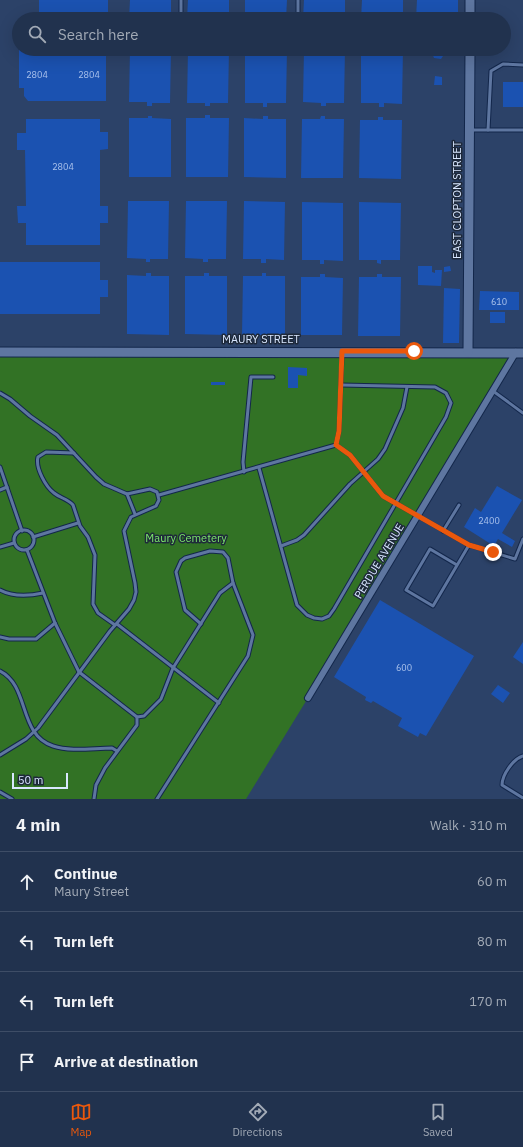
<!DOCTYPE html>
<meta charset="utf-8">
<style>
body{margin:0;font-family:"IBM Plex Sans",sans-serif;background:#2d3e58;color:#f1f3f6}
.scale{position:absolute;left:12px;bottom:10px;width:56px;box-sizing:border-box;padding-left:4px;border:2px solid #d9e7ff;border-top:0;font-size:11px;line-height:14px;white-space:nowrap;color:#d9e7ff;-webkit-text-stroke:3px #1e293a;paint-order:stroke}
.stop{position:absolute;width:12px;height:12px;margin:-9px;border:3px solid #ea580c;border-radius:50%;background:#fff}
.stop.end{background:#ea580c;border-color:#fff;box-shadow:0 1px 4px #0008}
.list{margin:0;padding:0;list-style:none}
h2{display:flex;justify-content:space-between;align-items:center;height:52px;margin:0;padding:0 16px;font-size:17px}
h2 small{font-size:13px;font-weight:400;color:#a2aab6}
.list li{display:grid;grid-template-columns:26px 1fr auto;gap:12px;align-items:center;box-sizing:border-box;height:60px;padding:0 16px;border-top:1px solid #3e4d66}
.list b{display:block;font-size:15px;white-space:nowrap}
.list p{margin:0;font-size:13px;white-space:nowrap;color:#a2aab6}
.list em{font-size:13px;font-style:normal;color:#a2aab6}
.icon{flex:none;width:22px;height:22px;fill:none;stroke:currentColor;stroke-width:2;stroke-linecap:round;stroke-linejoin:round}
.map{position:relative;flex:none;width:523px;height:799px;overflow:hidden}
.search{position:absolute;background:#21324e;box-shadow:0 4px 16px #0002;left:12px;right:12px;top:12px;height:44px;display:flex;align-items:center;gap:10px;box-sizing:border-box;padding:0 14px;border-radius:22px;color:#a2aab6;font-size:15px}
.sheet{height:292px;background:#21324e}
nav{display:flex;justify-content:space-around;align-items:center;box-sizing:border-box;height:56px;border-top:1px solid #3e4d66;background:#21324e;font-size:11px;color:#a2aab6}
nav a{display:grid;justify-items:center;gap:2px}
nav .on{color:#ea580c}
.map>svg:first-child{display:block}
.green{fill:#327225}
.building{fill:#1b52b1}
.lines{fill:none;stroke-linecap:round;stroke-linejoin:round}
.lane-casing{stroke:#13274b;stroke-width:5}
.street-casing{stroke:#13274b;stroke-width:8}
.secondary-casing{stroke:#13274b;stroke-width:11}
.lane{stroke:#5e76a0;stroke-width:3}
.street{stroke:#5e76a0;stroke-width:6}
.secondary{stroke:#5e76a0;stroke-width:9}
.route{stroke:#ea580c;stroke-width:5}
.labels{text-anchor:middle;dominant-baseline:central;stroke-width:3;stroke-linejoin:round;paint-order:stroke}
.number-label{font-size:9px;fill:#aac2ec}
.street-label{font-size:11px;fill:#d9e7ff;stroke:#1e293a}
.park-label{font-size:11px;fill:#7ee96b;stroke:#1e293a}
</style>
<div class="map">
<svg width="523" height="799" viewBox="0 0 523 799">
<rect width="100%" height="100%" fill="#2c4268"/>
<!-- green -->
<path class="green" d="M0 352H520L246 799H0Z"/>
<!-- building -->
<g class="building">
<rect x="39" y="0" width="69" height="19"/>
<path d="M130 0H171V19H129Z"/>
<path d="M188 0H229V19H187Z"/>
<path d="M245 0H287L286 19H245Z"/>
<path d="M304 0H345V19H303Z"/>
<path d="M362 0H403V19H361Z"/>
<path d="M417 0H458V19H416Z"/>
<path d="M19 49H106V101H28L24 96V88H19Z"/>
<path d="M130 49H171L170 103H152V106H147V102H129Z"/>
<path d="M188 49H229L228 103H210V106H205V103H187Z"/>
<path d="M245 49H287L286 103H267V107H263V103H245Z"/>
<path d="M304 49H345L344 103H326V106H321V103L303 102Z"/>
<path d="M361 49H403L402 104 384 103V107H379V103H361Z"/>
<path d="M434 49 443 50V56L441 59 434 58 432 53 431 56 426 55V51L432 52Z"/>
<path d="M435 76 442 77V85H434Z"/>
<rect x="503" y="82" width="20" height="25"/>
<path d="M205 115H210V118H229L228 177H186V118H205Z"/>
<path d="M148 116H152V118L171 119V177H129V118H148Z"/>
<path d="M263 116H268V119H286V178L244 177V118L263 119Z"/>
<path d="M321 116H325V119H344L343 178H301L302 119H320Z"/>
<path d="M378 117H383V120H402L401 179 359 178 360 120H378Z"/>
<path d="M26 119H100V132H108V149L100 150V206H108V223H100V245H26V223H18L17 206H26L25 150H17V133H26Z"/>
<path d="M128 201H169L168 259H150V262H146V259L127 258Z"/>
<path d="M186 201H227L226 259H208V262H203V259L185 258Z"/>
<path d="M244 201 285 202 284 260 266 259V263H261V259H243Z"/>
<path d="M302 202 343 203V261L324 260V264H320V260H302Z"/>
<path d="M359 202 401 203 400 260H381V264L377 263V260H359Z"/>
<path d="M0 262H100V280H108V297H100V314H0Z"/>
<path d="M418 266H432V272L435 273V270H442L441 286 418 285Z"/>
<path d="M450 266 451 271 444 272V267Z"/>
<path d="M146 273H151V276H169V335L127 334V275L146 276Z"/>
<path d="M204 273H209V276H227V335L185 334V276H204Z"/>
<path d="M262 273H266V276H285V335H242L243 276H262Z"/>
<path d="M320 274H325V277L343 278 342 335H301V277H320Z"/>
<path d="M377 274H382V277H401L400 336H358L359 277H377Z"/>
<path d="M444 288 460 289 459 343H443Z"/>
<path d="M480 291 519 292V310H479Z"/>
<rect x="490" y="312" width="15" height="11"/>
<path d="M288 367 307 368V376L298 375V388H288Z"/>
<rect x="211" y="382" width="14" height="3"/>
<path d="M497 486 522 500 502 533 515 541 512 547 498 539 494 546 464 527 475 508 481 512Z"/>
<path d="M380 600 474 656 426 736 420 733 418 737 398 726 402 718 373 701 371 703 365 700 366 697 334 677Z"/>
<path d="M523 642V664L513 657Z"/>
<path d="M498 685 510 693 503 703 491 694Z"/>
</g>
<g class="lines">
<!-- lane casing -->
<g class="lane-casing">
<g id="lane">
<path d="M181 0V17"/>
<path d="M298 0V19"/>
<path d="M471 130H523"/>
<path d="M488 130 491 71 503 64 523 65"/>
<path d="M493 391 523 413"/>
<path d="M0 393 10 399 30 416 57 435 96 477 104 484 127 494 150 489 157 492 159 500 156 506 131 517 124 531 135 583 136 592 134 600 129 609 110 631 38 728 26 739 0 755"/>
<path d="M336 445 339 431 342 355"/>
<path d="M74 453 46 452 38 457C35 468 46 487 54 493 60 498 68 499 73 505L80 526 88 537 95 555 93 604 98 613 115 625"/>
<path d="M0 467 22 531"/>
<path d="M259 468 297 605 307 615 314 618 322 619 329 616 334 609 446 417 451 403 446 393 435 387 341 385"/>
<path d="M244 472 243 462 251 377H273"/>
<path d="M0 490 7 487"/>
<path d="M127 494 135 514"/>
<path d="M159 495 336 445 350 455 383 496 469 545 433 606 406 590 430 549 457 565"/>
<circle cx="24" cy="540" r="10"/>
<path d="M443 531 459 505"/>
<path d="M33 537 78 523"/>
<path d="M469 545 515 559 523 539"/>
<path d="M281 546 297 540 304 535 350 484 378 459 385 449 403 408 407 387"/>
<path d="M0 547 14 543"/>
<path d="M27 550 55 623 79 672 137 717"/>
<path d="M0 590C13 597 29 596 43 593"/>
<path d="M117 624 219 703"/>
<path d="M0 637 9 639H36L55 623"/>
<path d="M0 671C30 686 18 735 53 746 71 752 93 748 112 748L117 751"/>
<path d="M523 756C513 759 502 775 502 785L523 798"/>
<path d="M0 792 12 799"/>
<path d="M94 799 96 785 105 768 137 725V717L144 716 161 699 173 668 220 593 233 583"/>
<path d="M157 799 248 656 253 635 233 583 228 558 223 552 210 551 185 558 181 561 176 572 185 610 201 624"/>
</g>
</g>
<!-- street casing -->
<g class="street-casing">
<path id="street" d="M308 698 516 352"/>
</g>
<!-- secondary casing -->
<g class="secondary-casing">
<g id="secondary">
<path d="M470 19V0"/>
<path d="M0 352 523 353"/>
<path d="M468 352 470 49"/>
</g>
</g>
<!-- lane -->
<use href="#lane" class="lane"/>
<!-- street -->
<use href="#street" class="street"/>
<!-- secondary -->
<use href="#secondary" class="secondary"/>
</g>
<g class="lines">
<!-- route -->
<path class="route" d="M414 351H342L339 431 336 445 350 455 383 496 469 545 493 552"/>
</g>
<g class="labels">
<!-- number labels -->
<g class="number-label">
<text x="37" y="74">2804</text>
<text x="89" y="74">2804</text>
<text x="63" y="166">2804</text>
<text x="499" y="301">610</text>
<text x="489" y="520">2400</text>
<text x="404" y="667">600</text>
</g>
<!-- street labels -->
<g class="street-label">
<text transform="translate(457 200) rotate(-90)">EAST CLOPTON STREET</text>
<text x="261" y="339">MAURY STREET</text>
<text transform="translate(379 561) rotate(-59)">PERDUE AVENUE</text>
</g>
<!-- park labels -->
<g class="park-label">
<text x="186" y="538">Maury Cemetery</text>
</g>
</g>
</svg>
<div class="scale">50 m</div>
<div class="stop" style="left:414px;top:351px"></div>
<div class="stop end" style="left:493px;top:552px"></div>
<div class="search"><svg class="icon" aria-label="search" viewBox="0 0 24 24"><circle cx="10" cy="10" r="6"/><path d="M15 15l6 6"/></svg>Search here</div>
</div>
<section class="sheet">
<h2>4 min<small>Walk · 310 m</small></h2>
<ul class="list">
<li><svg class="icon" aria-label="ahead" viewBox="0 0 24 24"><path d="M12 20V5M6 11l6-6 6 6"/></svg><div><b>Continue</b><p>Maury Street</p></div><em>60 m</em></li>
<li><svg class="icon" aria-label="left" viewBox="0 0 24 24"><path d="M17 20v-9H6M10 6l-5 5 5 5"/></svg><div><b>Turn left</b></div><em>80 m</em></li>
<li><svg class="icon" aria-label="left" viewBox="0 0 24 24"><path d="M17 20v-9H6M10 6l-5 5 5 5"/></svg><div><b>Turn left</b></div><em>170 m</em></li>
<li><svg class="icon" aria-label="arrive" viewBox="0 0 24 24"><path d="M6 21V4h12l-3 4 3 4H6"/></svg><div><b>Arrive at destination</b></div></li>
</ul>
</section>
<nav>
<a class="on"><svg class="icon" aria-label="map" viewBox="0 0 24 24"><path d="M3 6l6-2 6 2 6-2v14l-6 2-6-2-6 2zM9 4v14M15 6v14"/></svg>Map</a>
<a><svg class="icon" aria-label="directions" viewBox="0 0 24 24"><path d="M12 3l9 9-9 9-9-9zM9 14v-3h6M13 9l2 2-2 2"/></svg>Directions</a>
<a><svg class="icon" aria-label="saved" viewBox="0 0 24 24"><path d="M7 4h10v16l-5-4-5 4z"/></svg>Saved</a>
</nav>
